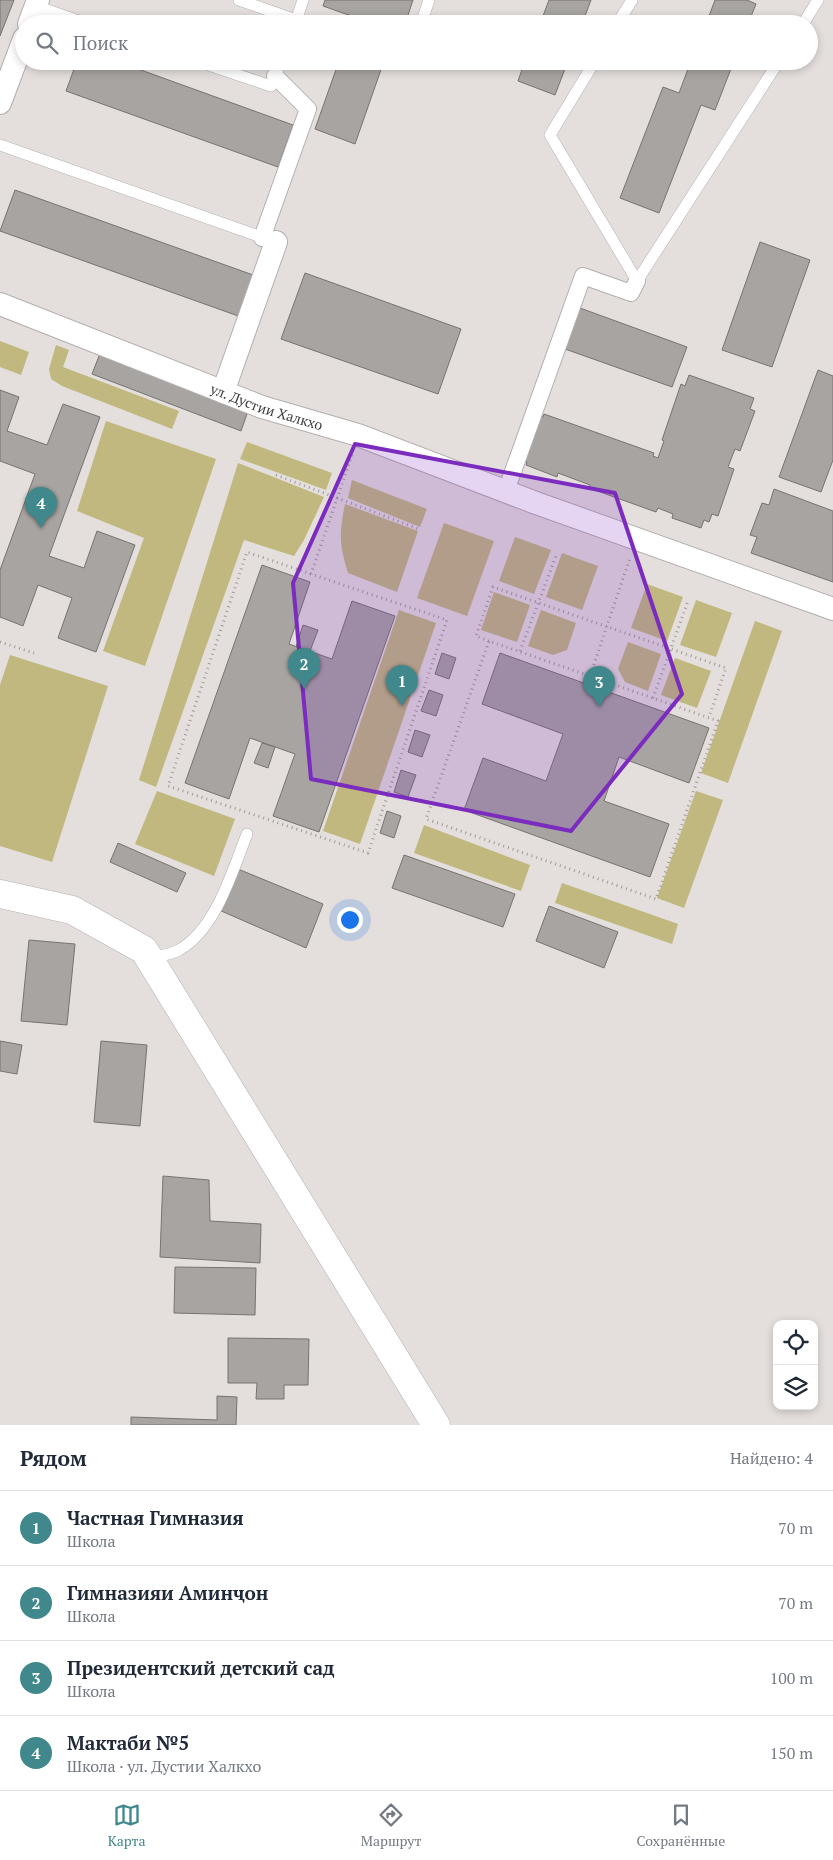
<!DOCTYPE html>
<html lang="ru">
<meta charset="utf-8">
<style>
body{margin:0;font-family:"PT Serif",serif;background:#f2f2f3;color:#1f2937}
.controls{position:absolute;right:15px;bottom:15px;display:grid;overflow:hidden;border-radius:10px;box-shadow:0 2px 8px #0003}
.controls button{width:45px;height:45px;display:grid;place-items:center;padding:0;border:0;border-bottom:1px solid #e0e1e3;background:#fff;color:#1f2937;font:25px sans-serif}
.you{position:absolute;left:349px;top:919px;width:18px;height:18px;margin:-12px;border:4px solid #fff;border-radius:50%;background:#1a73e8;box-shadow:0 0 0 8px #1a73e833}
.badge{display:grid;place-items:center;width:32px;height:32px;border-radius:50%;background:#40888b;color:#fff;font-size:16px;font-weight:700}
.pin{position:absolute;translate:-50% -41px;filter:drop-shadow(0 1px 2px #0008)}
.pin::after{content:'';position:absolute;top:26px;width:18px;height:15px;background:inherit;clip-path:polygon(0 0,100% 0,50% 100%)}
.list{margin:0;padding:0;list-style:none}
h2{display:flex;justify-content:space-between;align-items:center;height:65px;margin:0;padding:0 20px;font-size:21px}
h2 small{font-size:16px;font-weight:400;color:#747a83}
.list li{display:grid;grid-template-columns:32px 1fr auto;gap:15px;align-items:center;box-sizing:border-box;height:75px;padding:0 20px;border-top:1px solid #e0e1e3}
.list b{display:block;font-size:19px;white-space:nowrap}
.list p{margin:0;font-size:16px;white-space:nowrap;color:#747a83}
.list em{font-size:16px;font-style:normal;color:#747a83}
.icon{flex:none;width:28px;height:28px;fill:none;stroke:currentColor;stroke-width:2;stroke-linecap:round;stroke-linejoin:round}
.map{position:relative;flex:none;width:833px;height:1425px;overflow:hidden}
.search{position:absolute;background:#fff;box-shadow:0 2px 8px #0003;left:15px;right:15px;top:15px;height:55px;display:flex;align-items:center;gap:12px;box-sizing:border-box;padding:0 18px;border-radius:28px;color:#747a83;font-size:19px}
.sheet{height:365px;background:#fff}
nav{display:flex;justify-content:space-around;align-items:center;box-sizing:border-box;height:70px;border-top:1px solid #e0e1e3;background:#fff;font-size:14px;color:#747a83}
nav a{display:grid;justify-items:center;gap:2px}
nav .on{color:#40888b}
.map>svg:first-child{display:block}
.green{fill:#c0b87e}
.building{fill:#a7a4a1;stroke:#767370}
.lines{fill:none;stroke-linecap:round;stroke-linejoin:round}
.service-casing{stroke:#b4afae;stroke-width:12}
.pedestrian-casing{stroke:#b4afae;stroke-width:18}
.minor-casing{stroke:#b4afae;stroke-width:24}
.tertiary-casing{stroke:#b4afae;stroke-width:29}
.path{stroke:#9e9b99;stroke-width:3;stroke-dasharray:1 4;stroke-linecap:butt}
.service{stroke:#fff;stroke-width:11}
.pedestrian{stroke:#fff;stroke-width:16}
.minor{stroke:#fff;stroke-width:22}
.tertiary{stroke:#fff;stroke-width:28}
.marked{fill:#7b2cbf;fill-opacity:0.2;stroke:#7b2cbf;stroke-width:4;stroke-linejoin:round}
.labels{text-anchor:middle;dominant-baseline:central;stroke-width:4.5;stroke-linejoin:round;paint-order:stroke}
.street-label{font-size:14px;fill:#3e3c3b;stroke:#fff}
</style>
<div class="map">
<svg width="833" height="1425" viewBox="0 0 833 1425">
<rect width="100%" height="100%" fill="#e4dfdd"/>
<!-- green -->
<g class="green">
<path d="M0 341 29 352 21 375 0 367Z"/>
<path d="M56 345 69 350 63 367 179 411 172 429 62 386 51 379 49 369Z"/>
<path d="M106 421 216 459 145 666 103 651 144 538 77 511Z"/>
<path d="M247 442 332 473 326 490 240 459Z"/>
<path d="M238 463 324 497 304 540 294 556 244 540 156 787 139 780Z"/>
<path d="M352 480 427 509 420 527 348 498Z"/>
<path d="M345 504 418 531 397 592 348 573C339 544 339 534 345 504Z"/>
<path d="M444 523 494 541 467 616 417 598Z"/>
<path d="M515 537 551 550 534 594 499 581Z"/>
<path d="M562 553 598 566 582 610 546 597Z"/>
<path d="M647 584 683 597 667 641 631 628Z"/>
<path d="M494 592 530 605 517 642 481 630Z"/>
<path d="M696 600 732 613 716 657 680 645Z"/>
<path d="M399 610 436 623 360 844 323 831Z"/>
<path d="M541 610 576 623 567 650 553 655 528 646Z"/>
<path d="M755 621 782 631 728 783 701 773Z"/>
<path d="M628 642 661 654 648 691 625 682 618 669Z"/>
<path d="M10 655 108 686 52 862 0 846V685Z"/>
<path d="M675 658 711 671 697 708 661 695Z"/>
<path d="M157 791 235 819 214 876 135 844Z"/>
<path d="M696 791 723 800 684 908 657 898Z"/>
<path d="M424 825 530 865 521 891 414 853Z"/>
<path d="M562 883 678 924 672 944 555 903Z"/>
</g>
<!-- building -->
<g class="building">
<path d="M0 0H14L0 36Z"/>
<path d="M325 0H413L405 24H374L323 6Z"/>
<path d="M549 0H591L582 24H540Z"/>
<path d="M715 0H747L756 4 748 24H706Z"/>
<path d="M77 61H116L293 125 278 167 66 91Z"/>
<path d="M339 61H384L355 144 315 129Z"/>
<path d="M525 61H568L555 95 518 81Z"/>
<path d="M691 61H734L715 110 701 105 659 213 620 198 663 87 679 93Z"/>
<path d="M15 190 256 276 241 317 0 231Z"/>
<path d="M760 242 810 260 772 367 722 350Z"/>
<path d="M305 273 461 329 438 394 281 339Z"/>
<path d="M580 308 687 347 672 387 565 349Z"/>
<path d="M101 351 249 408 241 431 92 374Z"/>
<path d="M818 370 833 376V460L821 492 779 477Z"/>
<path d="M689 375 754 398 750 409 755 411 740 451 735 449 728 467 734 469 718 516 712 514 709 522 704 520 701 528 672 518 673 514 658 508 656 512 589 488 590 485 558 473 557 477 526 465 527 462 523 460 539 416 543 417 544 414 654 453 653 456 658 458 664 441 662 440 681 384 685 386Z"/>
<path d="M0 390 19 397 7 431 47 445 63 404 100 417 49 556 84 568 97 531 135 545 96 652 58 638 72 598 38 585 23 626 0 617V570L35 474 0 461Z"/>
<path d="M774 489 833 511V582L751 553 757 537 750 535 762 503 769 505Z"/>
<path d="M262 565 310 582 289 644 332 659 352 601 395 616 319 832 273 816 295 754 250 738 229 799 185 783Z"/>
<path d="M303 625 318 630 310 651 296 647Z"/>
<path d="M442 653 456 658 449 679 435 674Z"/>
<path d="M500 653 709 728 689 783 619 757 604 801 669 824 650 877 464 810 483 758 546 781 563 734 482 704Z"/>
<path d="M429 690 443 695 436 716 421 711Z"/>
<path d="M415 730 430 735 422 757 408 752Z"/>
<path d="M262 743 275 747 268 768 254 763Z"/>
<path d="M401 770 416 775 408 797 394 792Z"/>
<path d="M387 811 401 816 394 838 380 833Z"/>
<path d="M118 843 186 873 177 892 110 862Z"/>
<path d="M404 855 515 894 503 927 392 888Z"/>
<path d="M238 869 323 904 306 948 219 910Z"/>
<path d="M549 906 618 932 604 968 536 941Z"/>
<path d="M29 940 75 944 67 1025 21 1021Z"/>
<path d="M0 1041 22 1045 17 1074 0 1071Z"/>
<path d="M101 1041 147 1045 140 1126 94 1122Z"/>
<path d="M163 1176 209 1180 210 1221 261 1224 260 1263 160 1257Z"/>
<path d="M175 1267 256 1268 255 1315 174 1313Z"/>
<path d="M228 1338 309 1339 308 1385H284V1399H256L257 1383H228Z"/>
<path d="M217 1396 237 1397 236 1425H131V1417L217 1420Z"/>
</g>
<g class="lines">
<!-- service casing -->
<g class="service-casing">
<g id="service">
<path d="M239 0 296 20"/>
<path d="M36 6 87 24"/>
<path d="M295 24 303 0"/>
<path d="M421 24 429 0"/>
<path d="M617 24 632 0"/>
<path d="M803 24 818 0"/>
<path d="M197 61 271 86 281 61"/>
<path d="M595 61 550 135 637 281 779 61"/>
<path d="M0 145 267 239"/>
<path d="M149 958C159 956 169 955 179 950 216 929 232 872 247 834"/>
</g>
</g>
<!-- pedestrian casing -->
<g class="pedestrian-casing">
<g id="pedestrian">
<path d="M262 238 308 109 275 76"/>
<path d="M506 491 583 276 631 293 637 281"/>
</g>
</g>
<!-- minor casing -->
<g class="minor-casing">
<g id="minor">
<path d="M29 24 38 0"/>
<path d="M0 103 24 39"/>
<path id="s1" d="M0 304 262 407 358 435 536 503 833 609"/>
<path d="M223 392 276 242"/>
</g>
</g>
<!-- tertiary casing -->
<g class="tertiary-casing">
<path id="tertiary" d="M0 894 72 910 144 950 436 1425"/>
</g>
<!-- path -->
<g class="path">
<path d="M276 475 419 529"/>
<path d="M311 574 247 552 168 786 368 853 447 620 311 574 352 455"/>
<path d="M489 641 476 636 493 587 726 668 709 717"/>
<path d="M0 642 34 653"/>
<path d="M520 651 556 556"/>
<path d="M590 676 718 721 656 899 426 819 489 641 590 676 630 558"/>
<path d="M653 698 688 601"/>
</g>
<!-- service -->
<use href="#service" class="service"/>
<!-- pedestrian -->
<use href="#pedestrian" class="pedestrian"/>
<!-- minor -->
<use href="#minor" class="minor"/>
<!-- tertiary -->
<use href="#tertiary" class="tertiary"/>
</g>
<!-- marked area -->
<path class="marked" d="M355 444 615 493 682 694 571 831 311 779 293 583Z"/>
<g class="labels">
<!-- street labels -->
<g class="street-label">
<text stroke="none"><textPath href="#s1" startOffset="286">ул. Дустии Халкхо</textPath></text>
</g>
</g>
</svg>
<div class="controls">
<button><svg class="icon" aria-label="locate" viewBox="0 0 24 24"><circle cx="12" cy="12" r="6"/><path d="M12 2v4M12 18v4M2 12h4M18 12h4"/></svg></button>
<button><svg class="icon" aria-label="layers" viewBox="0 0 24 24"><path d="M12 4l9 5-9 5-9-5zM3 14l9 5 9-5"/></svg></button>
</div>
<div class="you"></div>
<div class="pin badge" style="left:402px;top:706px">1</div>
<div class="pin badge" style="left:304px;top:689px">2</div>
<div class="pin badge" style="left:599px;top:707px">3</div>
<div class="pin badge" style="left:41px;top:528px">4</div>
<div class="search"><svg class="icon" aria-label="search" viewBox="0 0 24 24"><circle cx="10" cy="10" r="6"/><path d="M15 15l6 6"/></svg>Поиск</div>
</div>
<section class="sheet">
<h2>Рядом<small>Найдено: 4</small></h2>
<ul class="list">
<li><span class="badge">1</span><div><b>Частная Гимназия</b><p>Школа</p></div><em>70 m</em></li>
<li><span class="badge">2</span><div><b>Гимназияи Аминҷон</b><p>Школа</p></div><em>70 m</em></li>
<li><span class="badge">3</span><div><b>Президентский детский сад</b><p>Школа</p></div><em>100 m</em></li>
<li><span class="badge">4</span><div><b>Мактаби №5</b><p>Школа · ул. Дустии Халкхо</p></div><em>150 m</em></li>
</ul>
</section>
<nav>
<a class="on"><svg class="icon" aria-label="map" viewBox="0 0 24 24"><path d="M3 6l6-2 6 2 6-2v14l-6 2-6-2-6 2zM9 4v14M15 6v14"/></svg>Карта</a>
<a><svg class="icon" aria-label="directions" viewBox="0 0 24 24"><path d="M12 3l9 9-9 9-9-9zM9 14v-3h6M13 9l2 2-2 2"/></svg>Маршрут</a>
<a><svg class="icon" aria-label="saved" viewBox="0 0 24 24"><path d="M7 4h10v16l-5-4-5 4z"/></svg>Сохранённые</a>
</nav>
